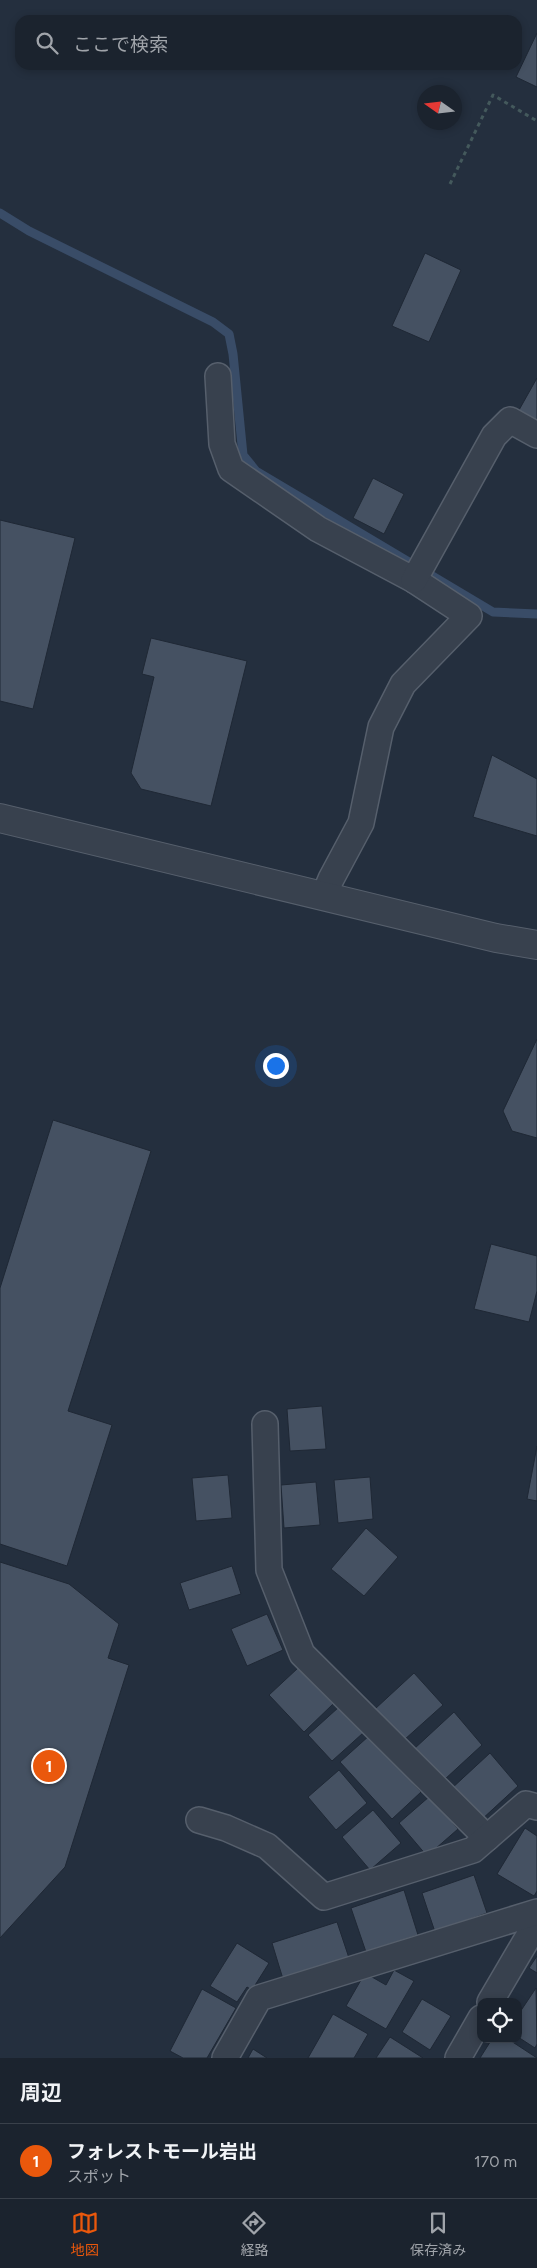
<!DOCTYPE html>
<html lang="ja">
<meta charset="utf-8">
<style>
body{margin:0;font-family:Figtree,"Noto Sans JP",sans-serif;background:#282f3a;color:#f1f3f6}
.controls{position:absolute;right:15px;bottom:15px;display:grid;overflow:hidden;border-radius:10px;box-shadow:0 2px 8px #0003}
.controls button{width:45px;height:45px;display:grid;place-items:center;padding:0;border:0;border-bottom:1px solid #39404a;background:#1b232e;color:#f1f3f6;font:25px sans-serif}
.compass{position:absolute;left:417px;top:85px;width:45px;height:45px;border-radius:50%;background:#1b232e;box-shadow:0 2px 8px #0003;rotate:284deg}
.you{position:absolute;left:275px;top:1065px;width:18px;height:18px;margin:-12px;border:4px solid #fff;border-radius:50%;background:#1a73e8;box-shadow:0 0 0 8px #1a73e833}
.badge{display:grid;place-items:center;width:32px;height:32px;border-radius:50%;background:#ea580c;color:#fff;font-size:16px;font-weight:700}
.pin{position:absolute;translate:-50% -50%;border:2px solid #fff;box-shadow:0 1px 5px #0006}
.list{margin:0;padding:0;list-style:none}
h2{display:flex;justify-content:space-between;align-items:center;height:65px;margin:0;padding:0 20px;font-size:21px}
h2 small{font-size:16px;font-weight:400;color:#a0a4aa}
.list li{display:grid;grid-template-columns:32px 1fr auto;gap:15px;align-items:center;box-sizing:border-box;height:75px;padding:0 20px;border-top:1px solid #39404a}
.list b{display:block;font-size:19px;white-space:nowrap}
.list p{margin:0;font-size:16px;white-space:nowrap;color:#a0a4aa}
.list em{font-size:16px;font-style:normal;color:#a0a4aa}
.icon{flex:none;width:28px;height:28px;fill:none;stroke:currentColor;stroke-width:2;stroke-linecap:round;stroke-linejoin:round}
.map{position:relative;flex:none;width:537px;height:2058px;overflow:hidden}
.search{position:absolute;background:#1b232e;box-shadow:0 2px 8px #0003;left:15px;right:15px;top:15px;height:55px;display:flex;align-items:center;gap:12px;box-sizing:border-box;padding:0 18px;border-radius:15px;color:#a0a4aa;font-size:19px}
.sheet{height:140px;background:#1b232e}
nav{display:flex;justify-content:space-around;align-items:center;box-sizing:border-box;height:70px;border-top:1px solid #39404a;background:#1b232e;font-size:14px;color:#a0a4aa}
nav a{display:grid;justify-items:center;gap:2px}
nav .on{color:#ea580c}
.map>svg:first-child{display:block}
.lines{fill:none;stroke-linecap:round;stroke-linejoin:round}
.stream{stroke:#394c67;stroke-width:9}
.building{fill:#455162;stroke:#1f2835}
.minor-casing{stroke:#565f6c;stroke-width:28}
.tertiary-casing{stroke:#565f6c;stroke-width:30}
.path{stroke:#44595c;stroke-width:3;stroke-dasharray:4 4;stroke-linecap:butt}
.minor{stroke:#38414e;stroke-width:25}
.tertiary{stroke:#38414e;stroke-width:28}
</style>
<div class="map">
<svg width="537" height="2058" viewBox="0 0 537 2058">
<rect width="100%" height="100%" fill="#242f3e"/>
<g class="lines">
<!-- stream -->
<path class="stream" d="M0 213 29 231 213 322 229 334 233 354 243 455 256 471 493 612 537 614"/>
</g>
<!-- building -->
<g class="building">
<path d="M537 33V87L516 77Z"/>
<path d="M425 253 461 270 429 342 392 326Z"/>
<path d="M537 378V421L519 410Z"/>
<path d="M373 478 404 494 384 534 353 518Z"/>
<path d="M0 520 75 538 33 709 0 701Z"/>
<path d="M151 638 247 661 211 806 141 789 131 773 154 677 142 674Z"/>
<path d="M492 755 537 779V836L473 817Z"/>
<path d="M537 1039V1138L512 1131 503 1111Z"/>
<path d="M53 1120 151 1151 68 1411 112 1425 67 1566 0 1544V1288Z"/>
<path d="M491 1244 537 1256V1291L529 1322 474 1309Z"/>
<path d="M322 1406 326 1449 290 1451 287 1409Z"/>
<path d="M537 1446V1501L527 1499Z"/>
<path d="M228 1475 232 1518 196 1521 192 1478Z"/>
<path d="M370 1477 373 1519 338 1523 334 1480Z"/>
<path d="M316 1482 320 1525 284 1528 281 1485Z"/>
<path d="M366 1528 398 1557 364 1596 331 1569Z"/>
<path d="M0 1562 69 1584 119 1624 108 1658 129 1665 65 1867 0 1938Z"/>
<path d="M232 1566 241 1594 189 1610 180 1583Z"/>
<path d="M267 1614 283 1650 247 1666 231 1629Z"/>
<path d="M298 1668 333 1704 304 1732 269 1695Z"/>
<path d="M414 1673 443 1705 404 1740 375 1709Z"/>
<path d="M339 1707 363 1733 332 1761 308 1735Z"/>
<path d="M454 1712 482 1745 444 1780 414 1749Z"/>
<path d="M370 1735 421 1792 392 1819 340 1762Z"/>
<path d="M490 1753 518 1786 480 1821 450 1790Z"/>
<path d="M339 1770 367 1803 336 1830 308 1797Z"/>
<path d="M430 1796 458 1829 427 1856 399 1823Z"/>
<path d="M373 1810 401 1843 370 1870 342 1837Z"/>
<path d="M525 1828 537 1836V1891L534 1896 497 1874Z"/>
<path d="M474 1875 487 1913 435 1932 422 1893Z"/>
<path d="M404 1890 418 1935 366 1952 351 1908Z"/>
<path d="M337 1922 349 1958 283 1979 272 1943Z"/>
<path d="M237 1943 269 1963 252 1990 247 1987 237 2002 210 1986Z"/>
<path d="M537 1956V1973L529 1968Z"/>
<path d="M394 1970 414 1981 386 2029 346 2006 365 1973 386 1985Z"/>
<path d="M536 1988 537 2044 535 2048 518 2037V2015Z"/>
<path d="M202 1989 236 2008 207 2058H183L170 2051Z"/>
<path d="M422 1999 451 2016 430 2050 402 2032Z"/>
<path d="M333 2014 368 2034 354 2058H308Z"/>
<path d="M390 2037 423 2058H376Z"/>
<path d="M492 2039H508L537 2058H480Z"/>
<path d="M253 2049 267 2058H248Z"/>
</g>
<g class="lines">
<!-- minor casing -->
<g class="minor-casing">
<g id="minor">
<path d="M218 376 222 444 231 469 318 529 414 580 469 616 403 684 381 727 361 823 331 879 324 896"/>
<path d="M414 580 494 436 510 420 537 435"/>
<path d="M265 1424 269 1570 302 1654 487 1838"/>
<path d="M199 1820 226 1828 267 1846 324 1897 473 1850 526 1804 537 1807"/>
<path d="M490 2002 537 1922"/>
<path d="M225 2058 259 1998 537 1912"/>
<path d="M458 2058 481 2018"/>
</g>
</g>
<!-- tertiary casing -->
<g class="tertiary-casing">
<path id="tertiary" d="M0 818 496 938 537 945"/>
</g>
<!-- path -->
<path class="path" d="M450 184 493 95 537 121"/>
<!-- minor -->
<use href="#minor" class="minor"/>
<!-- tertiary -->
<use href="#tertiary" class="tertiary"/>
</g>
</svg>
<div class="controls">
<button><svg class="icon" aria-label="locate" viewBox="0 0 24 24"><circle cx="12" cy="12" r="6"/><path d="M12 2v4M12 18v4M2 12h4M18 12h4"/></svg></button>
</div>
<svg class="compass" viewBox="-18 -18 36 36"><path d="M0-13l5 13h-10z" fill="#e53935"/><path d="M0 13l5-13h-10z" fill="#a0a4aa"/></svg>
<div class="you"></div>
<div class="pin badge" style="left:49px;top:1766px">1</div>
<div class="search"><svg class="icon" aria-label="search" viewBox="0 0 24 24"><circle cx="10" cy="10" r="6"/><path d="M15 15l6 6"/></svg>ここで検索</div>
</div>
<section class="sheet">
<h2>周辺<small></small></h2>
<ul class="list">
<li><span class="badge">1</span><div><b>フォレストモール岩出</b><p>スポット</p></div><em>170 m</em></li>
</ul>
</section>
<nav>
<a class="on"><svg class="icon" aria-label="map" viewBox="0 0 24 24"><path d="M3 6l6-2 6 2 6-2v14l-6 2-6-2-6 2zM9 4v14M15 6v14"/></svg>地図</a>
<a><svg class="icon" aria-label="directions" viewBox="0 0 24 24"><path d="M12 3l9 9-9 9-9-9zM9 14v-3h6M13 9l2 2-2 2"/></svg>経路</a>
<a><svg class="icon" aria-label="saved" viewBox="0 0 24 24"><path d="M7 4h10v16l-5-4-5 4z"/></svg>保存済み</a>
</nav>
